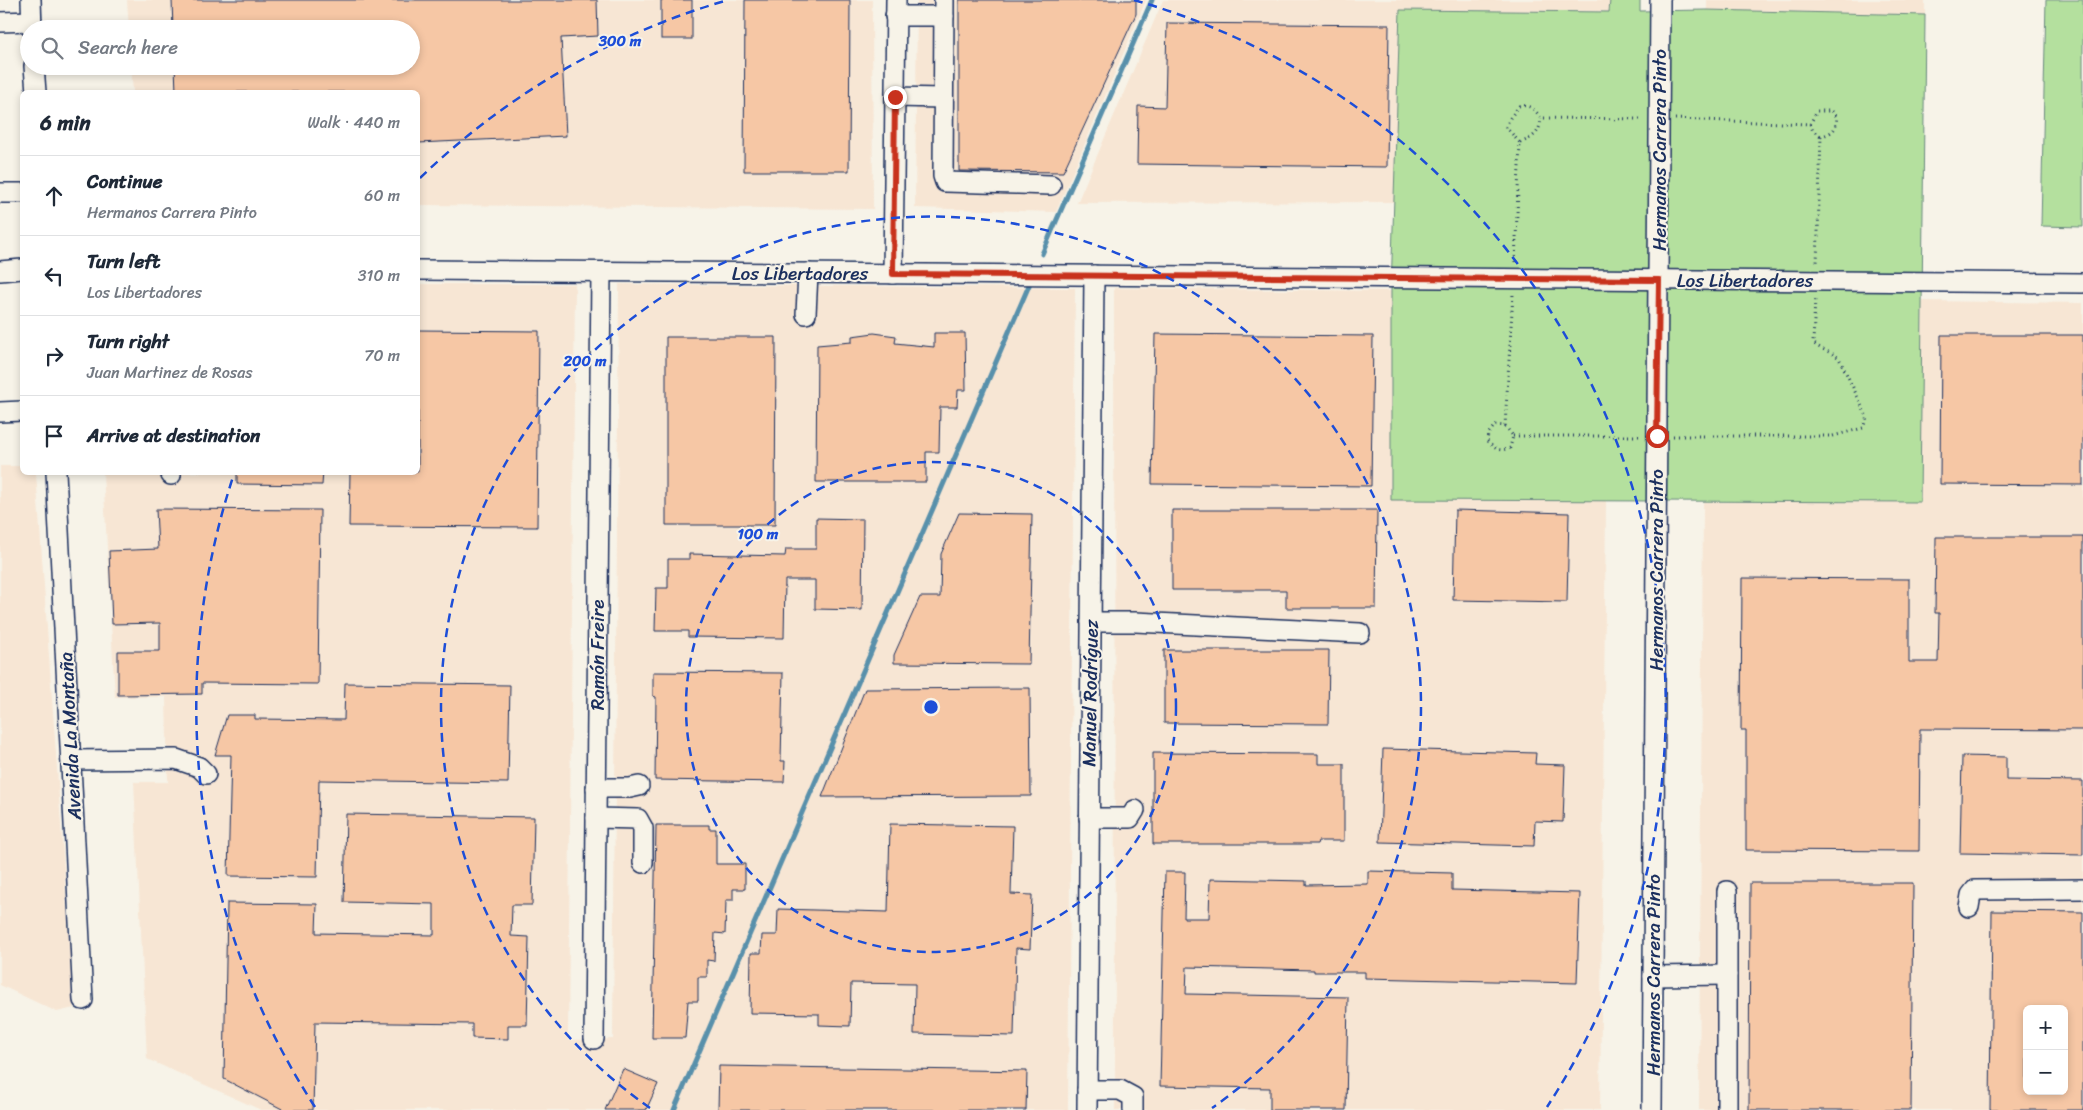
<!DOCTYPE html>
<meta charset="utf-8">
<style>
body{margin:0;font-family:Sriracha,sans-serif;background:#f6f6f7;color:#1f2937}
.controls{position:absolute;right:15px;bottom:15px;display:grid;overflow:hidden;border-radius:8px;box-shadow:0 2px 8px #0003}
.controls button{width:45px;height:45px;display:grid;place-items:center;padding:0;border:0;border-bottom:1px solid #e0e1e3;background:#fff;color:#1f2937;font:25px sans-serif}
.stop{position:absolute;width:15px;height:15px;margin:-11px;border:4px solid #c8321e;border-radius:50%;background:#fff}
.stop.end{background:#c8321e;border-color:#fff;box-shadow:0 1px 5px #0008}
.list{margin:0;padding:0;list-style:none}
h2{display:flex;justify-content:space-between;align-items:center;height:65px;margin:0;padding:0 20px;font-size:21px}
h2 small{font-size:16px;font-weight:400;color:#747a83}
.list li{display:grid;grid-template-columns:32px 1fr auto;gap:15px;align-items:center;box-sizing:border-box;height:80px;padding:0 20px;border-top:1px solid #e0e1e3}
.list b{display:block;font-size:19px;white-space:nowrap}
.list p{margin:0;font-size:16px;white-space:nowrap;color:#747a83}
.list em{font-size:16px;font-style:normal;color:#747a83}
.icon{flex:none;width:28px;height:28px;fill:none;stroke:currentColor;stroke-width:2;stroke-linecap:round;stroke-linejoin:round}
.map{position:relative;flex:none;width:2083px;height:1110px;overflow:hidden}
.search{position:absolute;background:#fff;box-shadow:0 2px 8px #0003;left:20px;top:20px;width:400px;height:55px;display:flex;align-items:center;gap:12px;box-sizing:border-box;padding:0 18px;border-radius:28px;color:#747a83;font-size:19px}
.panel{position:absolute;background:#fff;box-shadow:0 2px 8px #0003;left:20px;top:90px;width:400px;height:385px;border-radius:8px}
.map>svg:first-child{display:block}
.built{fill:#f7e6d4;fill-rule:evenodd}
.green{fill:#b4e09e;stroke:#68887e}
.lines{fill:none;stroke-linecap:round;stroke-linejoin:round}
.stream{stroke:#5990ab;stroke-width:5}
.building{fill:#f6c7a5;stroke:#1b2f5e;fill-rule:evenodd}
.minor-casing{stroke:#1b2f5e;stroke-width:22}
.path{stroke:#1b2f5e;stroke-width:3;stroke-dasharray:1 4;stroke-linecap:butt}
.minor{stroke:#f7f3e8;stroke-width:19}
.route{stroke:#c8321e;stroke-width:6}
.ring{fill:none;stroke:#1d4ed8;stroke-width:2.5;stroke-dasharray:9 6}
.labels{text-anchor:middle;dominant-baseline:central;stroke-width:4;stroke-linejoin:round;paint-order:stroke}
.street-label{font-size:19px;fill:#1b2f5e;stroke:#f7f3e8}
.centre{fill:#1d4ed8;stroke:#f7f3e8;stroke-width:2.5}
.ring-label{font-size:15px;text-anchor:middle;font-weight:bold;fill:#1d4ed8;stroke:#f7f3e8;stroke-width:4;stroke-linejoin:round;paint-order:stroke}
</style>
<div class="map">
<svg width="2083" height="1110" viewBox="0 0 2083 1110">
<rect width="100%" height="100%" fill="#f7f3e8"/>
<filter id="ink" filterUnits="userSpaceOnUse"><feTurbulence type="fractalNoise" baseFrequency=".02" numOctaves="2"/><feDisplacementMap in="SourceGraphic" scale="10" xChannelSelector="R" yChannelSelector="G"/><feConvolveMatrix kernelMatrix="1 2 1 2 8 2 1 2 1" color-interpolation-filters="sRGB"/></filter>
<g filter="url(#ink)">
<!-- built -->
<g class="built">
<path d="M127 0H872L873 209 418 205V92H133L131 66H411V29H129Z"/>
<path d="M917 0H1146L1056 212 915 208Z"/>
<path d="M1163 0H1610V12L1400 10 1395 202 1077 203Z"/>
<path d="M1707 0H1925V15L1707 10Z"/>
<path d="M418 284H575L568 1040 613 1039 619 284 1075 288 1068 1110H261L147 1059 134 782H168L166 697H115L103 473 418 472Z"/>
<path d="M1114 288 1391 291V500L1606 501 1600 1110H1115Z"/>
<path d="M1921 301 2083 303V1110H1699L1703 502H1920ZM2027 1009H2064V1091H2027Z"/>
<path d="M0 466H22V472L36 473 74 1008 57 1012 0 985Z"/>
</g>
<!-- green -->
<g class="green">
<path d="M1610 0H1640V11L1707 10 1925 15 1920 502 1391 500V291L1400 10 1609 12Z"/>
<path d="M2046 0H2083V227L2041 226Z"/>
</g>
<g class="lines">
<!-- stream -->
<g class="stream">
<path d="M1042 254 1152 0"/>
<path d="M674 1110 1030 283"/>
</g>
</g>
<!-- building -->
<g class="building">
<path d="M172 0H597L598 36 561 38 566 136 418 143V92H176L175 66H411V29H173Z"/>
<rect x="661" y="0" width="31" height="39"/>
<path d="M745 0H850L849 171H744Z"/>
<path d="M959 0H1136V14L1063 172 959 171Z"/>
<path d="M1167 23 1389 25 1387 167 1137 164 1138 106 1165 107Z"/>
<path d="M418 330 539 331 537 527 349 526 350 472H418Z"/>
<path d="M874 333 896 336 895 343 934 347V333H965L966 390H958L957 407H940L939 452H926V482H816L817 345 852 342V336Z"/>
<path d="M1155 334 1373 336 1371 486 1152 484Z"/>
<path d="M1941 335H2083V485L1940 484Z"/>
<path d="M666 337H776L775 525H666Z"/>
<path d="M237 472H323L322 485 237 484Z"/>
<path d="M156 509 320 510 318 684 202 683V694L118 695V651H160V623L112 624 109 551 158 549Z"/>
<path d="M1172 510H1377L1376 608H1286V590H1172Z"/>
<path d="M1455 510 1569 513 1567 602 1453 600Z"/>
<path d="M959 513 1032 514 1029 664 894 663V655L920 597H940L941 554Z"/>
<path d="M816 518 863 519 862 610 815 609V580H785L784 638 688 637V631H655L656 588H668V559H689V554L785 556 786 549H816Z"/>
<path d="M1936 537H2083V730L1920 729 1919 851 1746 850V730H1741L1742 578 1909 579V662H1938L1939 613H1935Z"/>
<path d="M1164 650H1329L1328 724 1164 723Z"/>
<path d="M653 672 783 673 781 761H785L784 782 655 780 656 697 653 696Z"/>
<path d="M345 683 510 685 508 783 319 780 317 877 228 876 231 755H215L227 715H255V719L344 720Z"/>
<path d="M1030 688 1031 796 822 797 865 689Z"/>
<path d="M1383 749 1536 753 1535 764 1565 765 1563 822 1535 821 1534 846 1380 842Z"/>
<path d="M1153 753 1318 754V764H1344V841H1318L1317 844H1153Z"/>
<path d="M1962 756 2006 757V780L2083 781V855L1960 853Z"/>
<path d="M346 814 534 817 532 905H512L511 936 529 937 527 1025H508V1039L472 1038V1024L315 1022 313 1110H284L224 1079 227 903 317 904 316 933 434 935V904L344 902Z"/>
<path d="M890 824 1013 826 1011 894 1032 895 1030 949 1016 948 1014 1036 914 1034 915 984 851 983 850 1026 819 1025V1014L750 1013 751 953H761L762 935H777L778 909 888 912Z"/>
<path d="M656 825H709V829H716V864H745V889H733V900H726L725 934 715 933 714 961 707 960V977H698V1001H688L685 1038H652Z"/>
<path d="M1368 871 1452 873V890L1580 893 1577 983 1365 978V972H1314V970L1187 967 1186 994 1348 997 1346 1110H1270V1088L1160 1086 1165 872H1185L1184 918H1209L1210 879 1306 881V885L1368 884Z"/>
<path d="M1750 883H1913L1911 1110H1749Z"/>
<path d="M1992 911 2083 912V1110H1990ZM2027 1009H2064V1091H2027Z"/>
<path d="M719 1066 1027 1071 1026 1110H718Z"/>
<path d="M623 1069 658 1084 646 1110H605Z"/>
</g>
<g class="lines">
<!-- minor casing -->
<g class="minor-casing">
<g id="minor">
<path d="M31 0 32 29"/>
<path d="M944 0 943 176 945 182 1051 185"/>
<path d="M895 16H944"/>
<path d="M0 22 32 21"/>
<path d="M34 66 36 92"/>
<path d="M895 97 942 98"/>
<path d="M0 193H22"/>
<path d="M418 270 2083 283"/>
<path d="M0 271 22 269"/>
<path d="M893 274 896 0"/>
<path d="M806 314 808 273"/>
<path d="M0 412 22 411"/>
<path d="M56 472 83 1000"/>
<path d="M171 472V475"/>
<path d="M1091 622H1135L1360 633"/>
<path d="M71 760 176 759 199 767 206 774"/>
<path d="M596 788H630L639 786"/>
<path d="M596 818 638 819 643 828V863"/>
<path d="M1089 818H1130L1135 810"/>
<path d="M1727 891V1110"/>
<path d="M1969 907 1971 895 1975 890 2083 889"/>
<path d="M1653 976 1727 975"/>
<path d="M594 1039 601 272"/>
<path d="M1087 1090H1120L1133 1097V1110"/>
<path d="M1087 1110 1094 275"/>
<path d="M1652 1110 1660 0"/>
</g>
</g>
<!-- path -->
<g class="path">
<path d="M1675 119 1810 124 1817 111H1832L1837 117C1836 129 1834 133 1821 136L1817 264"/>
<path d="M1810 124 1813 131 1821 136"/>
<path d="M1520 143C1534 137 1540 133 1541 118"/>
<path d="M1515 262 1520 143 1506 127 1510 118 1519 106C1530 104 1535 110 1541 118L1644 119"/>
<path d="M1505 426 1513 436 1510 448C1499 452 1495 449 1487 441L1488 434 1495 425 1505 426 1513 294"/>
<path d="M1513 436H1642"/>
<path d="M1673 436H1833L1863 428 1867 417 1839 358C1830 351 1821 350 1813 343L1815 298"/>
</g>
<!-- minor -->
<use href="#minor" class="minor"/>
</g>
</g>
<g class="lines" filter="url(#ink)">
<!-- route -->
<path class="route" d="M895 97 893 274 1659 280 1657 436"/>
</g>
<!-- distance rings -->
<g class="ring">
<circle cx="931" cy="707" r="245"/>
<path d="M650 1108A490 490 0 1 1 1212 1108"/>
<path d="M315 1107A735 735 0 0 1 234 474M420 178A735 735 0 0 1 728 0M1134 0A735 735 0 0 1 1547 1107"/>
</g>
<g class="labels">
<!-- street labels -->
<g class="street-label">
<text transform="translate(1659 150) rotate(-90)">Hermanos Carrera Pinto</text>
<text x="800" y="273">Los Libertadores</text>
<text x="1745" y="280">Los Libertadores</text>
<text transform="translate(1656 570) rotate(-90)">Hermanos Carrera Pinto</text>
<text transform="translate(597 655) rotate(-90)">Ramón Freire</text>
<text transform="translate(1090 693) rotate(-89)">Manuel Rodríguez</text>
<text transform="translate(70 736) rotate(-93)">Avenida La Montaña</text>
<text transform="translate(1653 975) rotate(-90)">Hermanos Carrera Pinto</text>
</g>
</g>
<circle cx="931" cy="707" r="8" class="centre"/>
<g class="ring-label">
<text x="620" y="46">300 m</text>
<text x="585" y="366">200 m</text>
<text x="758" y="539">100 m</text>
</g>
</svg>
<div class="controls">
<button>+</button>
<button>−</button>
</div>
<div class="stop" style="left:1657px;top:436px"></div>
<div class="stop end" style="left:895px;top:97px"></div>
<div class="search"><svg class="icon" aria-label="search" viewBox="0 0 24 24"><circle cx="10" cy="10" r="6"/><path d="M15 15l6 6"/></svg>Search here</div>
<section class="panel">
<h2>6 min<small>Walk · 440 m</small></h2>
<ul class="list">
<li><svg class="icon" aria-label="ahead" viewBox="0 0 24 24"><path d="M12 20V5M6 11l6-6 6 6"/></svg><div><b>Continue</b><p>Hermanos Carrera Pinto</p></div><em>60 m</em></li>
<li><svg class="icon" aria-label="left" viewBox="0 0 24 24"><path d="M17 20v-9H6M10 6l-5 5 5 5"/></svg><div><b>Turn left</b><p>Los Libertadores</p></div><em>310 m</em></li>
<li><svg class="icon" aria-label="right" viewBox="0 0 24 24"><path d="M7 20v-9h11M14 6l5 5-5 5"/></svg><div><b>Turn right</b><p>Juan Martinez de Rosas</p></div><em>70 m</em></li>
<li><svg class="icon" aria-label="arrive" viewBox="0 0 24 24"><path d="M6 21V4h12l-3 4 3 4H6"/></svg><div><b>Arrive at destination</b></div></li>
</ul>
</section>
</div>
